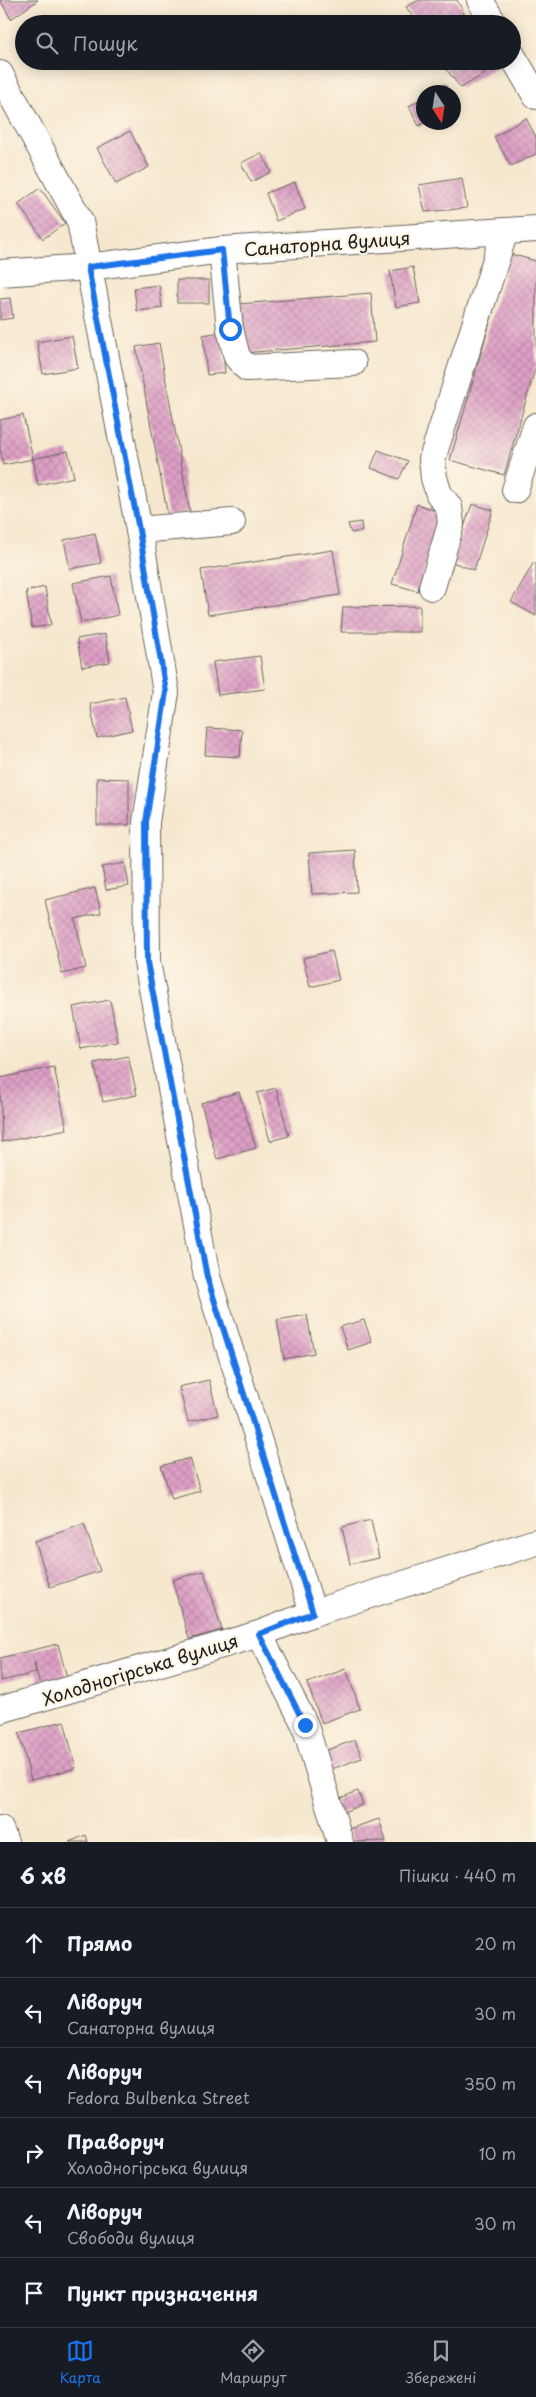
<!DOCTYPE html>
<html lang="uk">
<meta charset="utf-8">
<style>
body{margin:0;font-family:"Playpen Sans",sans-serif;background:#20242c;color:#f1f3f6}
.compass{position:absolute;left:416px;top:85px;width:45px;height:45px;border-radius:50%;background:#171b24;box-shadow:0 2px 12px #0003;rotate:168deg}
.stop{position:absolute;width:15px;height:15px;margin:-11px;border:4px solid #1a73e8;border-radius:50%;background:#fff}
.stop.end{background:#1a73e8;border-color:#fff;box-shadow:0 1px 5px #0008}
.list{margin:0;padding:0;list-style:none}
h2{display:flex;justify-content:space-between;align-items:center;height:65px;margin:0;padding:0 20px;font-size:21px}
h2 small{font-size:16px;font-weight:400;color:#9ea1a6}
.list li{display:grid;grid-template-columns:32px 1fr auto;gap:15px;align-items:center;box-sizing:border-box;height:70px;padding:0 20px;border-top:1px solid #363941}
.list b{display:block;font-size:19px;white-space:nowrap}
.list p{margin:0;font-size:16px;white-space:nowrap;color:#9ea1a6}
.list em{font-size:16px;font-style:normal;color:#9ea1a6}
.icon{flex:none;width:28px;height:28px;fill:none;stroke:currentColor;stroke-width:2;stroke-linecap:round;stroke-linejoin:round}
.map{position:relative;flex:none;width:536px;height:1842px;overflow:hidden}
.search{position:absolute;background:#171b24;box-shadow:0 2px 12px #0003;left:15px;right:15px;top:15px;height:55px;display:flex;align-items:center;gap:12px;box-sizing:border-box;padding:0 18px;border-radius:28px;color:#9ea1a6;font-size:19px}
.sheet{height:485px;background:#171b24}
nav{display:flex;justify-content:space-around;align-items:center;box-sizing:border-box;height:70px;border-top:1px solid #363941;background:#171b24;font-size:14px;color:#9ea1a6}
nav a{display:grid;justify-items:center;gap:2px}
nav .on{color:#1a73e8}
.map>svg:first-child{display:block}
.building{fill:url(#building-cross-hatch)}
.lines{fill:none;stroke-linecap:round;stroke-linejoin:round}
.minor-casing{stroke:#68635b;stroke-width:28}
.minor{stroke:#fff;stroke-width:26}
.route{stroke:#1a73e8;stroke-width:6}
.labels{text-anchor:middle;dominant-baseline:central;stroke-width:4.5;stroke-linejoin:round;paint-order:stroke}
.street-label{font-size:18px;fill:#1c1c1c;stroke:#fcf5e5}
</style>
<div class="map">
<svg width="536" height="1842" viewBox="0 0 536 1842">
<defs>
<pattern id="building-cross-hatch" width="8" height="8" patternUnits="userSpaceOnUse" patternTransform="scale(1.25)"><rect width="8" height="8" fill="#dd9fc5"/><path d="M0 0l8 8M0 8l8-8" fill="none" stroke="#bd88a9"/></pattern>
</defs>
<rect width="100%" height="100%" fill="#fcf5e5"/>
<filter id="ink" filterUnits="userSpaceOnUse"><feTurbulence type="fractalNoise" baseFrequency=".02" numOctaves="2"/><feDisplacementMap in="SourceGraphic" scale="10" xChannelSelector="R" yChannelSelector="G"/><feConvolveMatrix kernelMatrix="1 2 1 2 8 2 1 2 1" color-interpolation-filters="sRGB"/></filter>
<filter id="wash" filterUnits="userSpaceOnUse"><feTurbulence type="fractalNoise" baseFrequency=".0096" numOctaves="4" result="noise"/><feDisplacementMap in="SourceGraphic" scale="20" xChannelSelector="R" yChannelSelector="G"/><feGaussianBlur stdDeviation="1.12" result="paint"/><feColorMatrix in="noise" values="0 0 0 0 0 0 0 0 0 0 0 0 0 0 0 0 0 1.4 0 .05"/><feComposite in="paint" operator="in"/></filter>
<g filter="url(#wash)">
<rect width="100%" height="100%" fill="#f6e8cf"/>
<g id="blocks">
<!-- building -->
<g class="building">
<path d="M0 0H38L11 19Z"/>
<path d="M419 0H457L468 21 463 24H418L406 7Z"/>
<path d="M449 61H494L497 66 461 88 443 65Z"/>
<path d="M445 84 449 92H430Z"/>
<path d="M424 97V123L419 126 409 106Z"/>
<path d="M526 118 536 137V154L511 166 494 137Z"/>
<path d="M130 131 149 167 116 184 97 148Z"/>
<path d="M261 153 271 172 251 182 241 163Z"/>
<path d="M462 178 467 208 425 212 419 185Z"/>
<path d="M295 182 305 209 276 221 266 193Z"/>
<path d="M40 188 65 223 43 239 18 204Z"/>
<path d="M510 254 536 261V366L504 475 450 460Z"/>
<path d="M413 267 420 303 396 307 390 271Z"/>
<rect x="177" y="280" width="32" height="23"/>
<path d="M159 285 162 308 137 311 134 288Z"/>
<path d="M371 293 375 342 243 353 239 304Z"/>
<path d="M10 298 13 318 0 320V299Z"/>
<path d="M221 332 225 373 207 375 203 335Z"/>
<path d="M72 336 78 368 43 374 37 342Z"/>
<path d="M159 343 190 512 168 516 136 347Z"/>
<path d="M23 415 33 459 3 465 0 449V420Z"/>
<path d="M378 450 408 461 399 479 371 468Z"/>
<path d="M68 451 74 477 38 485 33 459Z"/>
<path d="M417 504 442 513 418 591 392 584Z"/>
<path d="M472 504 493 510 474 570 452 562Z"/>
<path d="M361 522 362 531 351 533 348 524Z"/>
<path d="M95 533 101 563 70 569 64 540Z"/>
<path d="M333 550 340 595 208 615 201 570Z"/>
<path d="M534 562 536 564V616L511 602Z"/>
<path d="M111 576 118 615 81 623 73 583Z"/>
<path d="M45 587 51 625 32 628 26 591Z"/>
<path d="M420 606V632H341L343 607Z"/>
<path d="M105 634 110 662 82 667 77 639Z"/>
<path d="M260 656 265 689 218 695 213 662Z"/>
<path d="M125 697 132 730 97 738 90 704Z"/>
<path d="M207 728 242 730 240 757 205 755Z"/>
<path d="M97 778 129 779V825H97Z"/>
<path d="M355 850 357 892 312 894 309 853Z"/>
<path d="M125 863 129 886 106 890 102 867Z"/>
<path d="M95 888 101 913 75 919 86 968 62 974 45 900Z"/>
<path d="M332 951 339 980 310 987 303 958Z"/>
<path d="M110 1000 118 1042 81 1049 73 1007Z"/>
<path d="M128 1056 137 1095 103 1102 94 1063Z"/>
<path d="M54 1067 67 1129 2 1142 0 1078Z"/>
<path d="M276 1088 289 1136 270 1141 257 1093Z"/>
<path d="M239 1092 256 1148 217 1159 201 1103Z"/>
<path d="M307 1315 314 1353 284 1359 277 1320Z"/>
<path d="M364 1320 372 1342 348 1350 340 1327Z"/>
<path d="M209 1380 218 1415 188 1422 179 1387Z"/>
<path d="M190 1458 200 1491 172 1499 161 1466Z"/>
<path d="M371 1520 379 1558 350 1564 342 1527Z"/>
<path d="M84 1524 100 1571 50 1587 35 1541Z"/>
<path d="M204 1571 222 1630 189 1639 172 1580Z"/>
<path d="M58 1644 67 1678 40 1685 34 1662 36 1673 0 1681V1658Z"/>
<path d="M346 1669 360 1709 322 1723 307 1683Z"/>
<path d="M64 1721 76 1768 31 1780 19 1733Z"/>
<path d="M355 1740 362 1758 329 1770 322 1752Z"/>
<path d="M358 1791 363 1805 340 1813 335 1800Z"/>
<path d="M379 1819 386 1841 353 1842 349 1829Z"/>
<path d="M86 1835 88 1842H69Z"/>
</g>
</g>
</g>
<g filter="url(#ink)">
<use href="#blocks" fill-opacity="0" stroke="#68635b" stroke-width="1"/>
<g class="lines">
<!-- minor casing -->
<g class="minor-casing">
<g id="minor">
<path d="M480 0 494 24"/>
<path d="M512 55 536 96"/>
<path d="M0 74 80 221 139 530 166 692 146 822 147 962 207 1277 313 1613"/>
<path d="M222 250 230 329 237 357 247 368 353 363"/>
<path d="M0 273 88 267 222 250 536 229"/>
<path d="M515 490 536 426"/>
<path d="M139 530 232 522"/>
<path d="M432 587 451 524 449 507 439 494 434 478 432 459 505 231"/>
<path d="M259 1634 305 1725 340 1842"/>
<path d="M0 1710 259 1634 313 1613 536 1542"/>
<path d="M0 1829 5 1842"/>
</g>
</g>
<!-- minor -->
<use href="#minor" class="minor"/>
</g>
</g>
<g class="lines" filter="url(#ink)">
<!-- route -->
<path class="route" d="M230 329 222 250 88 267 139 530 166 692 146 822 147 962 207 1277 313 1613 259 1634 305 1725"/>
</g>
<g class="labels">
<!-- street labels -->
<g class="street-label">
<text transform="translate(327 243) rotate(-4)">Санаторна вулиця</text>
<text transform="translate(140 1669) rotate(-17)">Холодногірська вулиця</text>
</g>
</g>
</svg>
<svg class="compass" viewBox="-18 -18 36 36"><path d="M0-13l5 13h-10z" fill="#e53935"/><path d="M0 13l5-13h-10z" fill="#9ea1a6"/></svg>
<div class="stop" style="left:230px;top:329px"></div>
<div class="stop end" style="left:305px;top:1725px"></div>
<div class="search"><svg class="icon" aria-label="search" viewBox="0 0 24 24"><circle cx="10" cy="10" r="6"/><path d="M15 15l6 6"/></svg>Пошук</div>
</div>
<section class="sheet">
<h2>6 хв<small>Пішки · 440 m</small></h2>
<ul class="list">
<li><svg class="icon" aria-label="ahead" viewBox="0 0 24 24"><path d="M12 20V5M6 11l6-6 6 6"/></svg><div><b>Прямо</b></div><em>20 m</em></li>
<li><svg class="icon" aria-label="left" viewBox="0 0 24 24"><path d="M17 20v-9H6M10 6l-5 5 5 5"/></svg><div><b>Ліворуч</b><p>Санаторна вулиця</p></div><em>30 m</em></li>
<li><svg class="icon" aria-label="left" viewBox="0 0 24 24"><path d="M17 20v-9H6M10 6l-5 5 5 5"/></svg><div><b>Ліворуч</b><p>Fedora Bulbenka Street</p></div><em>350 m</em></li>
<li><svg class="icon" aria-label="right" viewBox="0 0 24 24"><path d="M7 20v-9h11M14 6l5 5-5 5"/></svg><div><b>Праворуч</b><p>Холодногірська вулиця</p></div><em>10 m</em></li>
<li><svg class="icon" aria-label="left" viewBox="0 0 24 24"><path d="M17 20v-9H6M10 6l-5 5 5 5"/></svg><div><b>Ліворуч</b><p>Свободи вулиця</p></div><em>30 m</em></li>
<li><svg class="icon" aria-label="arrive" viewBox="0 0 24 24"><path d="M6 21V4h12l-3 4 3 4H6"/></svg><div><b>Пункт призначення</b></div></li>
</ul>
</section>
<nav>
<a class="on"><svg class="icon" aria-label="map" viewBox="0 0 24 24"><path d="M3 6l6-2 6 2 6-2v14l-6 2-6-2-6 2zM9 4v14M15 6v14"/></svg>Карта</a>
<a><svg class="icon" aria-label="directions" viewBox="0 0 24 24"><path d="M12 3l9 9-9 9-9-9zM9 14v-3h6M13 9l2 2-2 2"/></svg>Маршрут</a>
<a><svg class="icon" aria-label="saved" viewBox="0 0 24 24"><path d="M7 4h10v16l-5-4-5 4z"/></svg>Збережені</a>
</nav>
